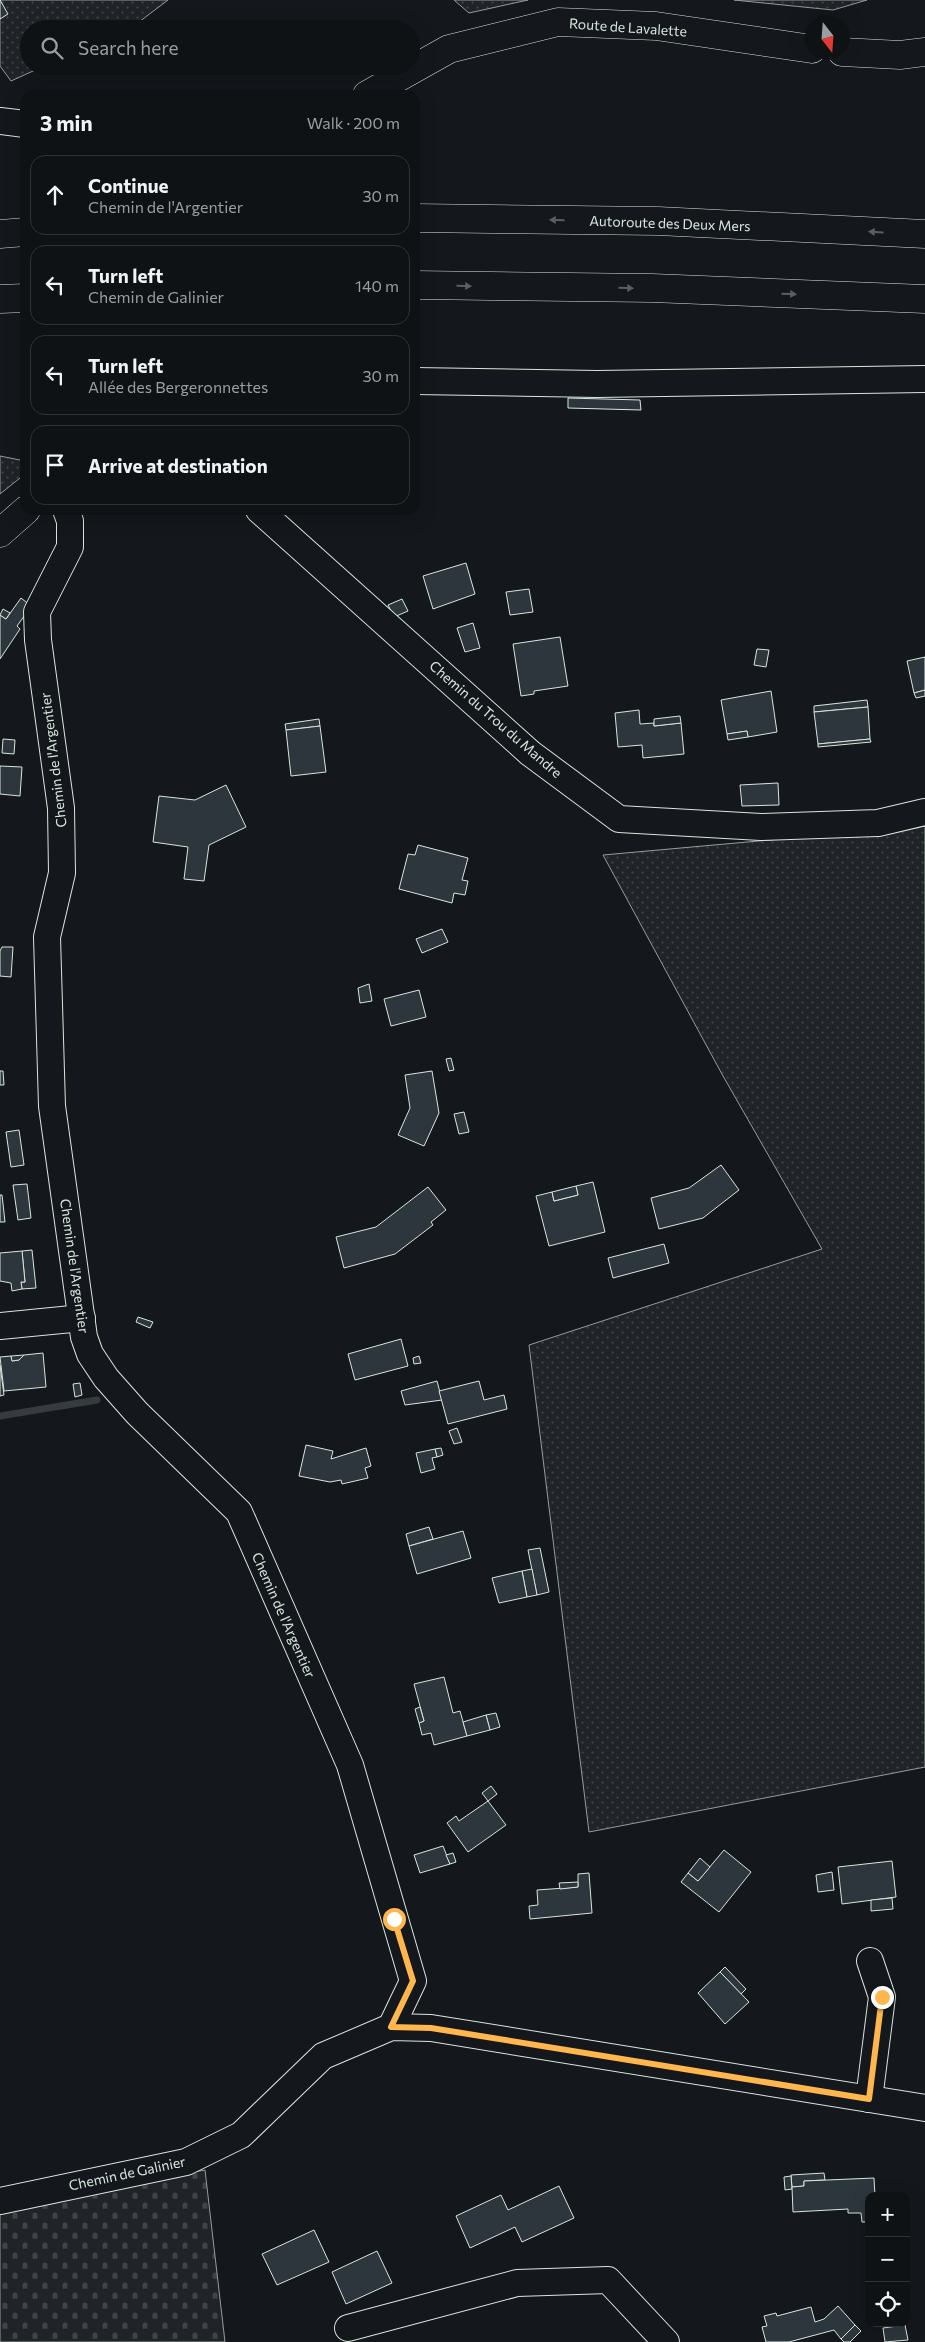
<!DOCTYPE html>
<meta charset="utf-8">
<style>
body{margin:0;font-family:Commissioner,sans-serif;background:#181b1e;color:#f1f3f6}
.controls{position:absolute;right:15px;bottom:15px;display:grid;overflow:hidden;border-radius:10px;box-shadow:0 5px 20px #0002}
.controls button{width:45px;height:45px;display:grid;place-items:center;padding:0;border:0;border-bottom:1px solid #2f3234;background:#0f1215;color:#f1f3f6;font:25px sans-serif}
.compass{position:absolute;left:805px;top:15px;width:45px;height:45px;border-radius:50%;background:#0f1215;box-shadow:0 5px 20px #0002;rotate:163deg}
.stop{position:absolute;width:15px;height:15px;margin:-11px;border:4px solid #ffb74d;border-radius:50%;background:#fff}
.stop.end{background:#ffb74d;border-color:#fff;box-shadow:0 1px 5px #0008}
.list{margin:0;padding:0;list-style:none}
h2{display:flex;justify-content:space-between;align-items:center;height:65px;margin:0;padding:0 20px;font-size:21px}
h2 small{font-size:16px;font-weight:400;color:#9b9ea0}
.list li{display:grid;grid-template-columns:32px 1fr auto;gap:15px;align-items:center;box-sizing:border-box;height:80px;margin:0 10px 10px;padding:0 10px;border:1px solid #2f3234;border-radius:15px}
.list b{display:block;font-size:19px;white-space:nowrap}
.list p{margin:0;font-size:16px;white-space:nowrap;color:#9b9ea0}
.list em{font-size:16px;font-style:normal;color:#9b9ea0}
.icon{flex:none;width:28px;height:28px;fill:none;stroke:currentColor;stroke-width:2;stroke-linecap:round;stroke-linejoin:round}
.map{position:relative;flex:none;width:925px;height:2342px;overflow:hidden}
.search{position:absolute;background:#0f1215;box-shadow:0 5px 20px #0002;left:20px;top:20px;width:400px;height:55px;display:flex;align-items:center;gap:12px;box-sizing:border-box;padding:0 18px;border-radius:28px;color:#9b9ea0;font-size:19px}
.panel{position:absolute;background:#0f1215;box-shadow:0 5px 20px #0002;left:20px;top:90px;width:400px;height:425px;border-radius:15px}
.map>svg:first-child{display:block}
.grass{fill:url(#grass-dots);stroke:#939e99}
.cemetery{fill:url(#cemetery-stones);stroke:#939e99}
.lines{fill:none;stroke-linecap:round;stroke-linejoin:round}
.stream{stroke:#363b3e;stroke-width:7}
.building{fill:#2c363c;stroke:#d8e6dc}
.minor-casing{stroke:#d8e6dc;stroke-width:28}
.major-casing{stroke:#d8e6dc;stroke-width:29}
.highway-casing{stroke:#d8e6dc;stroke-width:29}
.minor{stroke:#14181c;stroke-width:26}
.major{stroke:#14181c;stroke-width:28}
.highway{stroke:#14181c;stroke-width:28}
.oneway{fill:#59605f}
.route{stroke:#ffb74d;stroke-width:6}
.labels{text-anchor:middle;dominant-baseline:central;stroke-width:4;stroke-linejoin:round;paint-order:stroke}
.street-label{font-size:14px;fill:#d8e6dc;stroke:#14181c}
</style>
<div class="map">
<svg width="925" height="2342" viewBox="0 0 925 2342">
<defs>
<pattern id="grass-dots" width="8" height="8" patternUnits="userSpaceOnUse" patternTransform="scale(1.25)"><rect width="8" height="8" fill="#202428"/><path d="M2 2h.1M6 6h.1" fill="none" stroke="#404447" stroke-width="1.8" stroke-linecap="round"/></pattern>
<pattern id="cemetery-stones" width="16" height="16" patternUnits="userSpaceOnUse" patternTransform="scale(1.25)"><rect width="16" height="16" fill="#202428"/><path d="M2 7V4a2 2 0 0 1 4 0v3zM10 15v-3a2 2 0 0 1 4 0v3z" fill="#404447"/></pattern>
</defs>
<rect width="100%" height="100%" fill="#14181c"/>
<!-- grass -->
<g class="grass">
<path d="M0 0H168L135 25 126 29H29V66H44L11 81 0 66Z"/>
<path d="M454 0H528L469 13Z"/>
<path d="M734 0H867L833 10Z"/>
<path d="M0 456 25 461V474L0 494Z"/>
<path d="M925 826V1767L589 1832 529 1345 822 1249 723 1076 603 855Z"/>
</g>
<!-- cemetery -->
<path class="cemetery" d="M205 2170 225 2342H0V2211L53 2197Z"/>
<g class="lines">
<!-- stream -->
<path class="stream" d="M0 1416 97 1400"/>
</g>
<!-- building -->
<g class="building">
<path d="M0 0 8 14 0 19Z"/>
<path d="M568 398 640 400 641 410 568 408Z"/>
<path d="M466 563 475 594 433 609 423 576Z"/>
<path d="M529 589 533 612 510 615 506 592Z"/>
<path d="M21 598 31 606 30 608 17 626 20 629 0 659V615L6 619Z"/>
<path d="M402 599 408 611 394 617 388 605Z"/>
<path d="M3 609 10 613 6 619 0 615Z"/>
<path d="M473 623 480 648 465 652 457 628Z"/>
<path d="M560 637 568 686 534 691V694L521 696 513 644Z"/>
<path d="M757 649 769 650 766 667 754 665Z"/>
<path d="M925 657V690L914 693 907 661Z"/>
<path d="M925 690V696L916 698 914 693Z"/>
<path d="M771 691 777 732 748 737 747 731 727 734 721 700Z"/>
<path d="M867 700 868 707 814 712V706Z"/>
<path d="M868 707 870 739 818 744 814 712Z"/>
<path d="M639 710 640 724 654 723V726L681 723 684 754 643 758 642 745 618 747 615 713Z"/>
<path d="M680 716 681 723 654 726V719Z"/>
<path d="M319 719 320 726 286 730 285 724Z"/>
<path d="M320 726 326 772 291 776 286 730Z"/>
<path d="M747 731 748 737 728 740 727 734Z"/>
<path d="M3 739 15 740 14 754 2 753Z"/>
<path d="M870 739 871 742 818 747V744Z"/>
<path d="M0 766 22 767 20 796 0 794Z"/>
<path d="M778 783 779 805 742 806 740 785Z"/>
<path d="M226 785 246 827 209 845 204 881 184 879 188 847 153 842 159 796 195 800Z"/>
<path d="M418 845 468 858 462 880 468 881 465 895 454 893 452 903 399 889 408 854 415 855Z"/>
<path d="M442 929 448 942 422 953 416 939Z"/>
<path d="M2 947H13L11 977 0 976V951Z"/>
<path d="M369 984 372 1001 360 1003 358 988Z"/>
<path d="M419 990 426 1017 391 1026 384 999Z"/>
<path d="M451 1058 454 1070 449 1071 446 1059Z"/>
<path d="M0 1071H3L4 1085H0Z"/>
<path d="M432 1071 439 1113 424 1146 398 1135 410 1108 405 1075Z"/>
<path d="M464 1112 469 1132 459 1134 454 1114Z"/>
<path d="M19 1130 24 1165 11 1167 6 1132Z"/>
<path d="M721 1165 739 1190 703 1218 659 1229 651 1198 689 1188Z"/>
<path d="M593 1182 605 1232 549 1246 536 1196 552 1192 554 1201 578 1195 576 1186Z"/>
<path d="M27 1184 31 1218 18 1220 13 1185Z"/>
<path d="M576 1186 578 1195 554 1201 552 1192Z"/>
<path d="M428 1187 446 1210 431 1222 433 1225 395 1254 344 1268 336 1237 376 1227Z"/>
<path d="M0 1195H2L5 1222H0Z"/>
<path d="M664 1244 669 1263 613 1278 608 1258Z"/>
<path d="M32 1250 36 1288 22 1289 21 1282H25L22 1251Z"/>
<path d="M22 1251 25 1282H21L22 1289 12 1291 11 1283 0 1281V1253Z"/>
<path d="M138 1317 153 1322 150 1328 136 1322Z"/>
<path d="M401 1339 408 1366 355 1380 348 1354Z"/>
<path d="M43 1353 46 1387 4 1391 0 1357 11 1356 12 1361 19 1360 24 1355Z"/>
<path d="M24 1355 19 1360 12 1361 11 1356Z"/>
<path d="M419 1356 421 1363 414 1364 413 1358Z"/>
<path d="M0 1365 4 1395 0 1396Z"/>
<path d="M437 1381 442 1400 405 1405 401 1391Z"/>
<path d="M479 1381 484 1400 504 1395 507 1409 448 1424 439 1391Z"/>
<path d="M80 1383 82 1395 75 1397 73 1384Z"/>
<path d="M457 1428 462 1442 454 1444 449 1431Z"/>
<path d="M306 1445 333 1451 331 1459 366 1448 371 1466 365 1468 368 1478 342 1484 341 1480 330 1482 299 1476Z"/>
<path d="M441 1448 443 1455 437 1457 435 1449Z"/>
<path d="M435 1449 437 1457 432 1458 435 1469 421 1473 416 1453Z"/>
<path d="M429 1527 433 1539 409 1546 406 1534Z"/>
<path d="M463 1531 471 1558 417 1574 409 1546Z"/>
<path d="M540 1548 549 1592 537 1595 528 1550Z"/>
<path d="M532 1569 537 1595 527 1597 522 1571Z"/>
<path d="M522 1571 527 1597 499 1603 492 1578Z"/>
<path d="M444 1677 453 1713 460 1711 467 1736 434 1745 431 1733 422 1735 419 1723 424 1721 414 1684Z"/>
<path d="M420 1707 424 1721 419 1723 415 1709Z"/>
<path d="M496 1713 500 1727 490 1730 486 1715Z"/>
<path d="M486 1715 490 1730 467 1736 463 1722Z"/>
<path d="M491 1786 497 1794 488 1801 482 1793Z"/>
<path d="M488 1801 506 1825 468 1852 447 1823 456 1816 459 1821Z"/>
<path d="M443 1846 450 1864 420 1873 414 1855Z"/>
<path d="M724 1850 751 1872 719 1912 681 1882 688 1873 698 1881Z"/>
<path d="M453 1853 456 1862 450 1864 446 1855Z"/>
<path d="M700 1858 710 1867 698 1881 688 1873Z"/>
<path d="M892 1861 896 1897 842 1904 838 1867Z"/>
<path d="M832 1872 834 1890 818 1892 816 1875Z"/>
<path d="M589 1873 592 1913 530 1919 529 1906 538 1905 537 1890 578 1887V1874Z"/>
<path d="M578 1882V1887L560 1889 559 1883Z"/>
<path d="M892 1898 893 1909 871 1911V1900Z"/>
<path d="M725 1967 746 1989 741 1994 720 1972Z"/>
<path d="M720 1972 749 2002 725 2024 698 1993Z"/>
<path d="M824 2173 825 2180 804 2181V2186L792 2187 791 2175Z"/>
<path d="M791 2176 792 2189 785 2190 784 2177Z"/>
<path d="M874 2178 875 2196H869V2222H862L861 2213H848V2209L793 2212 792 2187 804 2186V2181Z"/>
<path d="M559 2186 574 2218 522 2242 515 2227 470 2248 456 2216 501 2195 508 2210Z"/>
<path d="M314 2230 329 2262 277 2285 262 2254Z"/>
<path d="M377 2251 392 2283 346 2304 332 2272Z"/>
<path d="M838 2306 855 2325 841 2339 834 2330 789 2342H766L762 2327 767 2326 764 2316 776 2313 777 2316 811 2307 815 2322 824 2319Z"/>
<path d="M855 2325 861 2331 850 2342H844L841 2339Z"/>
<path d="M905 2325 908 2340 885 2342 883 2328Z"/>
</g>
<g class="lines">
<!-- minor casing -->
<g class="minor-casing">
<g id="minor">
<path d="M0 121 25 124"/>
<path d="M415 381 597 384 925 379"/>
<path d="M66 510 70 521V547L37 612 38 640 61 808 62 873 47 937 52 1106 84 1337 90 1354 106 1378 137 1413 239 1512 350 1765 413 1981 391 2027"/>
<path d="M259 510 530 753 619 819 761 827 878 823 925 812"/>
<path d="M0 1326 82 1318"/>
<path d="M869 2099 882 1997 870 1961"/>
<path d="M0 2201 186 2162 241 2135 323 2056 391 2027 431 2028 925 2108"/>
<path d="M348 2328 517 2283 608 2280 666 2342"/>
</g>
</g>
<!-- major casing -->
<g class="major-casing">
<g id="major">
<path d="M842 52 900 55 925 52"/>
<path d="M367 95 449 49 558 22 656 26 812 49"/>
<path d="M0 533 26 510"/>
</g>
</g>
<!-- highway casing -->
<g class="highway-casing">
<g id="highway">
<path d="M415 218 658 221 925 234"/>
<path d="M0 234 25 232"/>
<path d="M415 285 652 288 925 299"/>
<path d="M0 299 25 298"/>
</g>
</g>
<!-- minor -->
<use href="#minor" class="minor"/>
<!-- major -->
<use href="#major" class="major"/>
<!-- highway -->
<use href="#highway" class="highway"/>
</g>
<!-- one-way arrows -->
<defs><path id="oneway-solid" d="M-6-.8H1V-3.2L6.5 0L1 3.2V.8H-6Z" transform="scale(1.25)"/></defs>
<g class="oneway">
<use href="#oneway-solid" transform="translate(557 220) rotate(-179)"/>
<use href="#oneway-solid" transform="translate(876 232) rotate(-177)"/>
<use href="#oneway-solid" transform="translate(464 286) rotate(1)"/>
<use href="#oneway-solid" transform="translate(626 288) rotate(1)"/>
<use href="#oneway-solid" transform="translate(789 294) rotate(2)"/>
</g>
<g class="lines">
<!-- route -->
<path class="route" d="M394 1919 413 1981 391 2027 431 2028 869 2099 882 1997"/>
</g>
<g class="labels">
<!-- street labels -->
<g class="street-label">
<text transform="translate(628 27) rotate(4)">Route de Lavalette</text>
<text transform="translate(670 223) rotate(2)">Autoroute des Deux Mers</text>
<text transform="translate(496 719) rotate(41)">Chemin du Trou du Mandre</text>
<text transform="translate(53 760) rotate(-97)">Chemin de l'Argentier</text>
<text transform="translate(75 1266) rotate(82)">Chemin de l'Argentier</text>
<text transform="translate(284 1615) rotate(66)">Chemin de l'Argentier</text>
<text transform="translate(127 2173) rotate(-12)">Chemin de Galinier</text>
</g>
</g>
</svg>
<div class="controls">
<button>+</button>
<button>−</button>
<button><svg class="icon" aria-label="locate" viewBox="0 0 24 24"><circle cx="12" cy="12" r="6"/><path d="M12 2v4M12 18v4M2 12h4M18 12h4"/></svg></button>
</div>
<svg class="compass" viewBox="-18 -18 36 36"><path d="M0-13l5 13h-10z" fill="#e53935"/><path d="M0 13l5-13h-10z" fill="#9b9ea0"/></svg>
<div class="stop" style="left:394px;top:1919px"></div>
<div class="stop end" style="left:882px;top:1997px"></div>
<div class="search"><svg class="icon" aria-label="search" viewBox="0 0 24 24"><circle cx="10" cy="10" r="6"/><path d="M15 15l6 6"/></svg>Search here</div>
<section class="panel">
<h2>3 min<small>Walk · 200 m</small></h2>
<ul class="list">
<li><svg class="icon" aria-label="ahead" viewBox="0 0 24 24"><path d="M12 20V5M6 11l6-6 6 6"/></svg><div><b>Continue</b><p>Chemin de l'Argentier</p></div><em>30 m</em></li>
<li><svg class="icon" aria-label="left" viewBox="0 0 24 24"><path d="M17 20v-9H6M10 6l-5 5 5 5"/></svg><div><b>Turn left</b><p>Chemin de Galinier</p></div><em>140 m</em></li>
<li><svg class="icon" aria-label="left" viewBox="0 0 24 24"><path d="M17 20v-9H6M10 6l-5 5 5 5"/></svg><div><b>Turn left</b><p>Allée des Bergeronnettes</p></div><em>30 m</em></li>
<li><svg class="icon" aria-label="arrive" viewBox="0 0 24 24"><path d="M6 21V4h12l-3 4 3 4H6"/></svg><div><b>Arrive at destination</b></div></li>
</ul>
</section>
</div>
